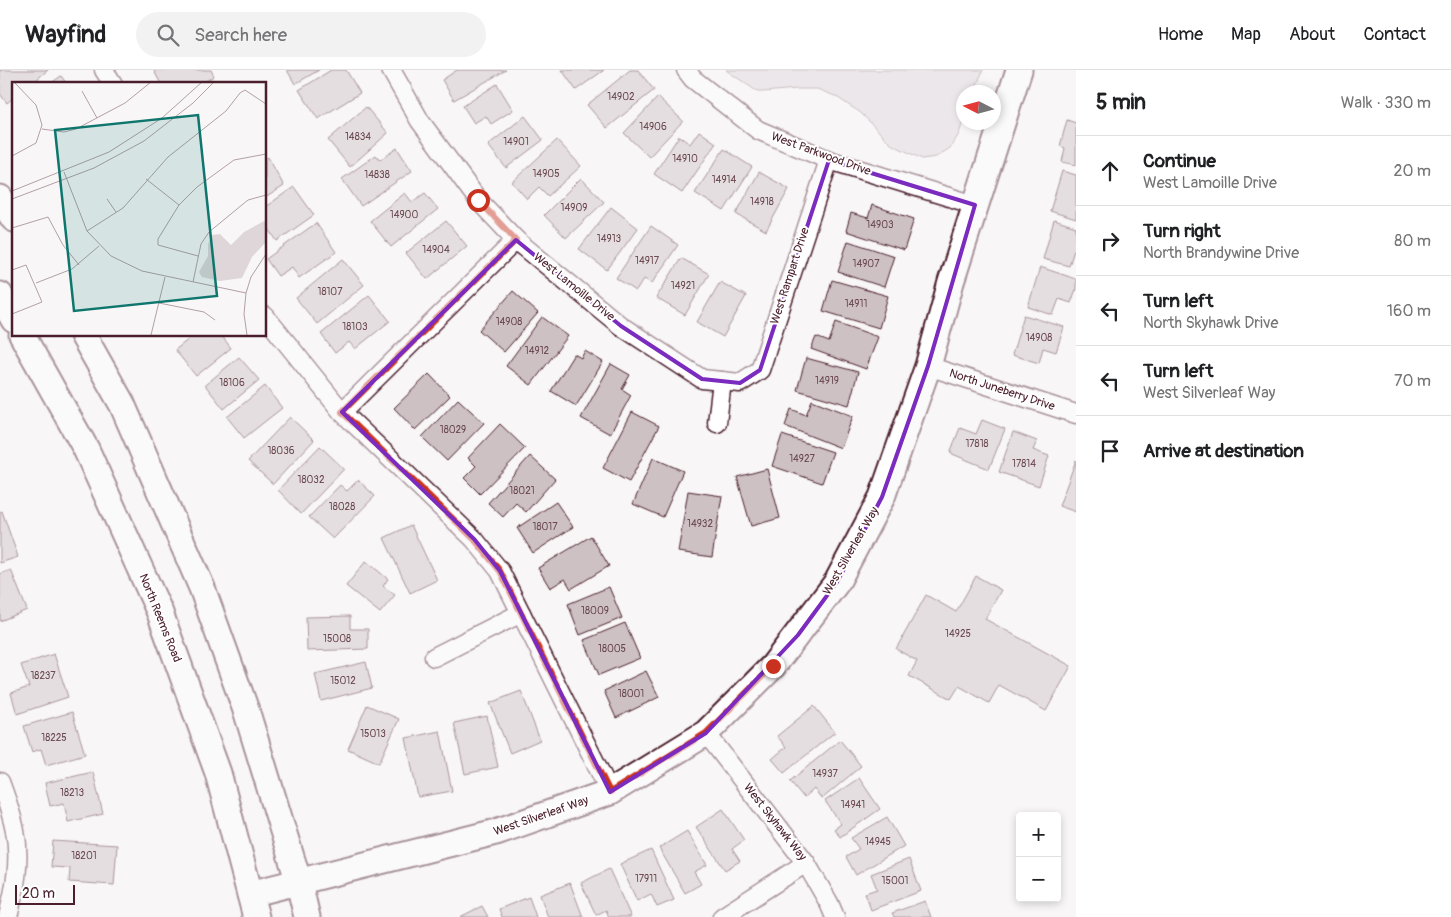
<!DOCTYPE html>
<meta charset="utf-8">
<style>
body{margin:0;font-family:Pangolin,sans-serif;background:#f2f2f2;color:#202124}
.controls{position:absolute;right:15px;bottom:15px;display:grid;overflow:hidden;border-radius:5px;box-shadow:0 2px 8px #0003}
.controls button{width:45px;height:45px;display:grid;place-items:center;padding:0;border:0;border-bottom:1px solid #e0e0e0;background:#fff;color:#202124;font:25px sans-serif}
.compass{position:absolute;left:956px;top:15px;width:45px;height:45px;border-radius:50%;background:#fff;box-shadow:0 2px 8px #0003;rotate:276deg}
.scale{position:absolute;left:15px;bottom:12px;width:60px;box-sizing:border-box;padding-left:5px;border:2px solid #4a1f2b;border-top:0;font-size:14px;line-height:18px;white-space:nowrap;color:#4a1f2b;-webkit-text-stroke:4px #fff;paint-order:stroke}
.stop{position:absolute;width:15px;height:15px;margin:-11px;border:4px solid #c8321e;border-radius:50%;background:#fff}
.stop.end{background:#c8321e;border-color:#fff;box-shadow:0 1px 5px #0008}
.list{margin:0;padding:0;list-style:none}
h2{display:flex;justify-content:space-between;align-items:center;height:65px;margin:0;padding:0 20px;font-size:21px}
h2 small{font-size:16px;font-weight:400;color:#757577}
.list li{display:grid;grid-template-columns:32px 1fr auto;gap:15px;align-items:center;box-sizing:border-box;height:70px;padding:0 20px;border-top:1px solid #e0e0e0}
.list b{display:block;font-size:19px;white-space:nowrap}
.list p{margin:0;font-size:16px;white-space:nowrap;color:#757577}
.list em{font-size:16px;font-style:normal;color:#757577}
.icon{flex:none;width:28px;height:28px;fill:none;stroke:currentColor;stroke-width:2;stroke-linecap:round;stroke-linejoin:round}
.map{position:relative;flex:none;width:1076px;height:847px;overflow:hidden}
header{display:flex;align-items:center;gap:30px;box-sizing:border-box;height:70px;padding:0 25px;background:#fff;border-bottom:1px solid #e0e0e0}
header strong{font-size:24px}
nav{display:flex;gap:28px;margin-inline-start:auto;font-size:18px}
.search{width:350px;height:45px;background:#f2f2f2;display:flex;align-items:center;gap:12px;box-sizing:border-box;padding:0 18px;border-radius:28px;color:#757577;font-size:19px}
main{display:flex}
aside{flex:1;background:#fff}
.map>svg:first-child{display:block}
.green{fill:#ded6d9;stroke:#947a82}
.building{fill:#cdc1c4;stroke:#4a1f2b}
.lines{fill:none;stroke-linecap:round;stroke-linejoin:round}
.street-casing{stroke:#4a1f2b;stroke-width:21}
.secondary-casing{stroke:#4a1f2b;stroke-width:29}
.street{stroke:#fff;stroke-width:18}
.secondary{stroke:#fff;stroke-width:25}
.route{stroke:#c8321e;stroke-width:6}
.marked{fill:none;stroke:#7b2cbf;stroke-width:4;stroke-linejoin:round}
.labels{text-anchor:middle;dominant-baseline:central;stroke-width:4;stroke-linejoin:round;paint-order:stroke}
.number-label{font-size:10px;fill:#6b4851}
.street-label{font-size:12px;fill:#4a1f2b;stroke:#fff}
.inset-road{fill:none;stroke:#b2a0a5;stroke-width:1}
.view{fill:#0f766e;fill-opacity:0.15;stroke:#0f766e;stroke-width:2.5}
.inset-edge{fill:none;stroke:#4a1f2b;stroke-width:2.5}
</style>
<header>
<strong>Wayfind</strong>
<div class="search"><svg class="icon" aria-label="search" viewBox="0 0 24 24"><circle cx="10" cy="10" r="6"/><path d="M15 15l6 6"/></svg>Search here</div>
<nav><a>Home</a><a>Map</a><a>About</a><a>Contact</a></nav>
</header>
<main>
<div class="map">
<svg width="1076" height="847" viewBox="0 0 1076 847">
<rect width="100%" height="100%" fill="#f8f6f7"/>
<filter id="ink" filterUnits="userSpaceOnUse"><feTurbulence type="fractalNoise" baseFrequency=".02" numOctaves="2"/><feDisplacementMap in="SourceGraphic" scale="10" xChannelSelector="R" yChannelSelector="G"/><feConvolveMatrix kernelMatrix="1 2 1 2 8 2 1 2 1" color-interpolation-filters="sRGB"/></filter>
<g filter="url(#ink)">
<!-- green -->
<path class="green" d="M726 0H983L974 22H964L963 51 959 64 950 78 936 87 922 89 891 74 861 43 835 26 817 19H797L763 22 755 20Z"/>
<!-- building -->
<g class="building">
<path d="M0 0H48L31 14H14V27L7 33 0 24Z"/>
<path d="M156 0H211L214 6 201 14H161L154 1Z"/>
<path d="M287 0H319L295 14Z"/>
<path d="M331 0H346L360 23 318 49 299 20Z"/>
<path d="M457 0H506L454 30 442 10Z"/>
<path d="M562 0H604L576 20Z"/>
<path d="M630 0H638L654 20 607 58 587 35Z"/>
<path d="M61 6 67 14H50Z"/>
<path d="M497 14 513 40 491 54 486 46 474 53 463 36Z"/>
<path d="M658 27 683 51 649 87 624 63Z"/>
<path d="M366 37 388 63 350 97 328 70Z"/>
<path d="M525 46 543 70 506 98 488 75Z"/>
<path d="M1067 50 1076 53V95L1062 92 1065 78 1060 76Z"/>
<path d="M699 61 716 73 682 123 654 104 679 66 690 74Z"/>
<path d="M557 70 581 96 548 126 539 117 527 129 512 112Z"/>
<path d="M397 78 412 101 361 136 342 109 376 85 380 90Z"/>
<path d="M724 79 752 97 724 141 695 123Z"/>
<path d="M268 87 284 116 265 128V89Z"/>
<path d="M1062 101 1076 105V149L1050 141Z"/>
<path d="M759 102 789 119 766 161 736 144Z"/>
<path d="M581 108 604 132 566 168 544 145Z"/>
<path d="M294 117 314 145 277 171 269 159 265 162V137Z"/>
<path d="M405 123 412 132 425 123 438 139 391 177 370 151Z"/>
<path d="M872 135 914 149 904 180 846 161 851 143 868 148Z"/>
<path d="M611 137 638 158 607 200 579 179Z"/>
<path d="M1054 150 1076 157V181L1074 180 1069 196 1043 189Z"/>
<path d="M446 151 467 176 427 209 406 183Z"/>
<path d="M316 153 336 182 299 208 292 197 278 206 266 189Z"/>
<path d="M651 156 678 175 652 213 644 209 636 221 616 208Z"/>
<path d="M848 171 894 186 884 217 838 202Z"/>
<path d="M681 188 709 204 685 245 656 228Z"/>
<path d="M343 189 364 215 317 254 296 228Z"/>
<path d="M1040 197 1076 209V219L1071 233 1059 229 1053 245 1028 237Z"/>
<path d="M832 210 888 226 879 258 823 241Z"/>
<path d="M720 212 746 226 723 267 697 252Z"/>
<path d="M513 221 538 243 504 282 479 260Z"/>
<path d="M369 225 390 251 355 279 349 272 335 283 321 264Z"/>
<path d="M1024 245 1064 257 1056 282 1043 278 1039 293 1012 285Z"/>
<path d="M542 247 568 266 531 315 506 296Z"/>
<path d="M836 252 878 267 866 299 811 279 816 267 829 272Z"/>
<path d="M194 265H221L231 278 196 306 175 280Z"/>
<path d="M585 281 603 292 576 336 551 321 574 284 581 288Z"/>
<path d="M239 287 259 310 224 339 205 315Z"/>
<path d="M806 288 858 302 849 335 797 320Z"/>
<path d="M611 294 630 305 622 319 631 325 610 364 581 348Z"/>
<path d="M429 304 450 326 415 360 394 338Z"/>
<path d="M265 316 282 338 244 368 227 347Z"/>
<path d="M458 329 484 353 447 391 422 367Z"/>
<path d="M812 330 853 346 841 378 785 356 791 339 806 345Z"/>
<path d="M632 342 659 356 629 412 603 398Z"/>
<path d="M290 347 314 370 273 414 248 391Z"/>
<path d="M982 350 1005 359 989 399 950 383 960 358 976 364Z"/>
<path d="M500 354 525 378 480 424 464 408 476 396 468 388Z"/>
<path d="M1013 362 1037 371 1033 380 1049 386 1039 416 999 402Z"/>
<path d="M782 365 833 382 822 413 772 396Z"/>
<path d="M320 376 344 399 301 444 278 420Z"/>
<path d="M530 386 555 409 526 442 516 433 503 447 488 433Z"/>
<path d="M653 388 683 401 663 447 633 434Z"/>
<path d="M1076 390V442L1059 436Z"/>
<path d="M767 399 780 448 751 456 737 407Z"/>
<path d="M358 410 375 426 333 469 309 447 340 415 347 421Z"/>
<path d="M688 421 722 426 712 487 678 482Z"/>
<path d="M556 432 573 457 533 483 517 458Z"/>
<path d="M2 441 18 487 0 493V442Z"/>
<path d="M411 455 437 510 410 523 384 468Z"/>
<path d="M591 466 609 496 571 519 565 509 550 518 538 498Z"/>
<path d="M366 491 388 509 383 516 395 525 380 543 346 516Z"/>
<path d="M11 500 27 540 0 551V504Z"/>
<path d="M976 506 1001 520 985 549 1071 596 1046 641 999 615 989 633 959 616 951 629 909 606 917 591 896 579 926 525 956 542Z"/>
<path d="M609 517 622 548 580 565 568 534Z"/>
<path d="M350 546V559H368V579L307 581 306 547Z"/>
<path d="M625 553 640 588 599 605 584 570Z"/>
<path d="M54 584 68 627 17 644 11 623 29 617 21 595Z"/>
<path d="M366 592 372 618 321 631 315 604Z"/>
<path d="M646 601 659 627 616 648 604 621Z"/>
<path d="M521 621 540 670 510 683 490 633Z"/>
<path d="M367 635 399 649 379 693 348 679Z"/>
<path d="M814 636 835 662 784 703 772 689 786 677 777 666Z"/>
<path d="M72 642 85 684 46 695 41 679 32 682 24 656Z"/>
<path d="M487 646 498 697 465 704 454 653Z"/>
<path d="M440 661 452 721 418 727 406 668Z"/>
<path d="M840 670 861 696 822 729 814 719 804 728 790 711Z"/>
<path d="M93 702 103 744 68 752 64 733 50 736 45 713Z"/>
<path d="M859 708 880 739 840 767 834 759 841 754 825 731Z"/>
<path d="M723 739 744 770 732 779 740 791 725 800 696 757Z"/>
<path d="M887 747 904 776 856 805 846 787 859 779 851 768Z"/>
<path d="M687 761 707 795 694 802 701 814 685 823 659 778Z"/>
<path d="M53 771 117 775 114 815 69 812 70 798 51 797Z"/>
<path d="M651 780 674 830 657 837 651 824 637 831 620 794Z"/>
<path d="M909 789 921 821 871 840 865 823 877 819 871 804Z"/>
<path d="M609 799 631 847H609L606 840 596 845 581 813Z"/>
<path d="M570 813 583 847H548L540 825Z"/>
<path d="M529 827 536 847H502L499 839Z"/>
<path d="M925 831 931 847H894L892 843Z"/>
<path d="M482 836 488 847H460Z"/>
</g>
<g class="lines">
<!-- street casing -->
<g class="street-casing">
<g id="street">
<path d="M104 0 113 14"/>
<path d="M391 0 420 51 478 130 516 170 621 256 702 309 740 313 760 300 829 90"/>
<path d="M686 0 693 9 758 60 829 90 975 135"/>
<path d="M265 246 342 342 474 469 500 501 610 722"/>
<path d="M928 296 1076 344"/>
<path d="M342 342 516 170"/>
<path d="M717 353 722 311"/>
<path d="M434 587 521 543"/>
<path d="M706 663 806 793 829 833 835 847"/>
<path d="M0 712C6 728 12 745 15 761 21 790 15 819 8 847"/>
<path d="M722 847 806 793"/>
</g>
</g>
<!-- secondary casing -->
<g class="secondary-casing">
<g id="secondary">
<path d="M0 128 14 149"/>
<path d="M0 225 14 250"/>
<path d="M22 265 86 379 160 543 218 703 256 847"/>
<path d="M83 265 122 334 202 518 247 643 299 813 307 847"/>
<path d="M250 824 496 762 610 722 706 663 773 596 837 512 882 427 928 296 951 212 1019 0"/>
</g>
</g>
<!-- street -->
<use href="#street" class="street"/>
<!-- secondary -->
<use href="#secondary" class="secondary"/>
</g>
</g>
<g class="lines" filter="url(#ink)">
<!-- route -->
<path class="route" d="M478 130 516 170 342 342 474 469 500 501 610 722 706 663 773 596"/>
</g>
<!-- marked area -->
<path d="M0 0H1076V847H0ZM829 90 975 135 928 296 882 427 837 512 798 565 706 663 610 722 500 501 474 469 342 342 516 170 621 256 702 309 740 313 760 300Z" fill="#f8f6f7" fill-opacity=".55" fill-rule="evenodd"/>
<path class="marked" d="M829 90 975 135 928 296 882 427 837 512 798 565 706 663 610 722 500 501 474 469 342 342 516 170 621 256 702 309 740 313 760 300Z"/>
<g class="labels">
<!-- number labels -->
<g class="number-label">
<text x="621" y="27">14902</text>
<text x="653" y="57">14906</text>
<text x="358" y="67">14834</text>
<text x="516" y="72">14901</text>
<text x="685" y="89">14910</text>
<text x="546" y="104">14905</text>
<text x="377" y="105">14838</text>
<text x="724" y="110">14914</text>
<text x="762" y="132">14918</text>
<text x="574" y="138">14909</text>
<text x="404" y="145">14900</text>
<text x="880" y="155">14903</text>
<text x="609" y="169">14913</text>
<text x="436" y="180">14904</text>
<text x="647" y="191">14917</text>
<text x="866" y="194">14907</text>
<text x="683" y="216">14921</text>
<text x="330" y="222">18107</text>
<text x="856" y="234">14911</text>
<text x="509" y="252">14908</text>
<text x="355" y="257">18103</text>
<text x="1039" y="268">14908</text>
<text x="537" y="281">14912</text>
<text x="827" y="311">14919</text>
<text x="232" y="313">18106</text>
<text x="453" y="360">18029</text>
<text x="977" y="374">17818</text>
<text x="281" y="381">18036</text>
<text x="802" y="389">14927</text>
<text x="1024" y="394">17814</text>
<text x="311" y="410">18032</text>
<text x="522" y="421">18021</text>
<text x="342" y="437">18028</text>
<text x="700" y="454">14932</text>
<text x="545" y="457">18017</text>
<text x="595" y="541">18009</text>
<text x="958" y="564">14925</text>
<text x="337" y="569">15008</text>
<text x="612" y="579">18005</text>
<text x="43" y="606">18237</text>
<text x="343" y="611">15012</text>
<text x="631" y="624">18001</text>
<text x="373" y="664">15013</text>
<text x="54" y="668">18225</text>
<text x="825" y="704">14937</text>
<text x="72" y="723">18213</text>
<text x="853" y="735">14941</text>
<text x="878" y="772">14945</text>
<text x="84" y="786">18201</text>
<text x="646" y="809">17911</text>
<text x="895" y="811">15001</text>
</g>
<!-- street labels -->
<g class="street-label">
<text transform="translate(821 84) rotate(20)">West Parkwood Drive</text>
<text transform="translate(790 206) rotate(-72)">West Rampart Drive</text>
<text transform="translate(574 217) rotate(39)">West Lamoille Drive</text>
<text transform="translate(1002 320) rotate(18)">North Juneberry Drive</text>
<text transform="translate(851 481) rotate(-60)">West Silverleaf Way</text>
<text transform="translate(160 548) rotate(68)">North Reems Road</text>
<text transform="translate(541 746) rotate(-19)">West Silverleaf Way</text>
<text transform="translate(775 752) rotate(52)">West Skyhawk Way</text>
</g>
</g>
<!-- overview -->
<g transform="translate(12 12)">
<rect width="254" height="254" fill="#f8f6f7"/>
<path d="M254 138V160L240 175 230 196 208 199 190 195 187 190 196 174V162L200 153 208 152 219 163 232 150Z" fill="#ded6d9"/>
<path class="inset-road" d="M70 9 85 36M30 47 52 50 64 47 113 21 139 0M0 74 24 61 30 43 24 23 2 0M52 90 75 149 99 174 130 189 234 211M134 97 167 123M0 109 97 70 150 36 190 0M0 117 82 86 132 59 181 21 202 0M95 117 104 130M0 146 36 135 51 163 67 183M75 149 111 126 156 75 214 29 228 11 233 8 254 22M186 174 146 163V157L167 123 185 105 222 78 254 72M0 188 14 183 30 220 0 232M181 200 189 162 197 150 236 118 254 113M24 201 60 187 87 164M147 221 192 230 203 238M139 253 153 195M235 253 232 232 234 211 239 195 254 172"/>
<path class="view" d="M186 33 205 214 62 229 43 48Z"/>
<rect width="254" height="254" class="inset-edge"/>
</g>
</svg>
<div class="controls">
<button>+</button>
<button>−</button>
</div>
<svg class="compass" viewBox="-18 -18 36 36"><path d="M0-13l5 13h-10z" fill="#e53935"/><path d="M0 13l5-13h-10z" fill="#757577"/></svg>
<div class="scale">20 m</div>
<div class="stop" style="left:478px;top:130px"></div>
<div class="stop end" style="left:773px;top:596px"></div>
</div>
<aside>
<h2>5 min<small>Walk · 330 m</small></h2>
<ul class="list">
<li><svg class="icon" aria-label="ahead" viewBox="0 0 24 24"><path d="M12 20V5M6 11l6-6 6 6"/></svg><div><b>Continue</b><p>West Lamoille Drive</p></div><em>20 m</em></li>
<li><svg class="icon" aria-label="right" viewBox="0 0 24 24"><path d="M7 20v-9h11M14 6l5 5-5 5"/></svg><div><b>Turn right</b><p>North Brandywine Drive</p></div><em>80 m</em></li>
<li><svg class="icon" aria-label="left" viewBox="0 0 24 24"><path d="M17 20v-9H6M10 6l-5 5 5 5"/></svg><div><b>Turn left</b><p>North Skyhawk Drive</p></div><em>160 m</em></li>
<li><svg class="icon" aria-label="left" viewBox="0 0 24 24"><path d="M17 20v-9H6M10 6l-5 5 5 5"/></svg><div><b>Turn left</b><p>West Silverleaf Way</p></div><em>70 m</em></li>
<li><svg class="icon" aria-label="arrive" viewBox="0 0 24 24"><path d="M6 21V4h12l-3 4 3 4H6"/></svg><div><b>Arrive at destination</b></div></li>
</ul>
</aside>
</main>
